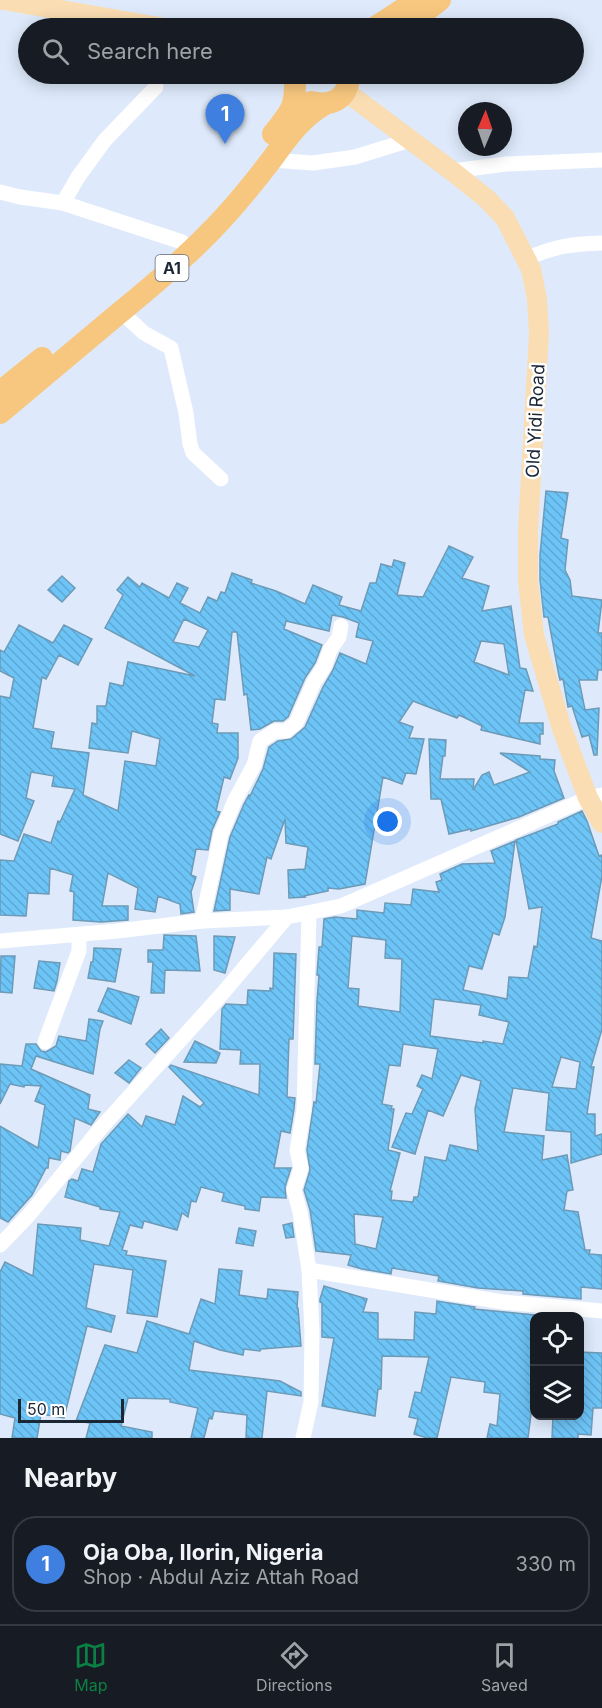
<!DOCTYPE html>
<meta charset="utf-8">
<style>
body{margin:0;font-family:Inter,sans-serif;background:#242831;color:#f1f3f6}
.controls{position:absolute;right:18px;bottom:18px;display:grid;overflow:hidden;border-radius:12px;box-shadow:0 3px 15px #0003}
.controls button{width:54px;height:54px;display:grid;place-items:center;padding:0;border:0;border-bottom:2px solid #363941;background:#171b24;color:#f1f3f6;font:30px sans-serif}
.compass{position:absolute;left:458px;top:102px;width:54px;height:54px;border-radius:50%;background:#171b24;box-shadow:0 3px 15px #0003;rotate:2deg}
.scale{position:absolute;left:18px;bottom:15px;width:106px;box-sizing:border-box;padding-left:6px;border:3px solid #1c2736;border-top:0;font-size:16px;line-height:21px;white-space:nowrap;color:#1c2736;-webkit-text-stroke:4px #fff;paint-order:stroke}
.you{position:absolute;left:388px;top:822px;width:21px;height:21px;margin:-15px;border:4px solid #fff;border-radius:50%;background:#1a73e8;box-shadow:0 0 0 9px #1a73e833}
.badge{display:grid;place-items:center;width:39px;height:39px;border-radius:50%;background:#0b8043;color:#fff;font-size:20px;font-weight:700}
.pin{position:absolute;translate:-50% -50px;filter:drop-shadow(0 2px 3px #0008)}
.pin::after{content:'';position:absolute;top:32px;width:21px;height:18px;background:inherit;clip-path:polygon(0 0,100% 0,50% 100%)}
.list{margin:0;padding:0;list-style:none}
h2{display:flex;justify-content:space-between;align-items:center;height:78px;margin:0;padding:0 24px;font-size:26px}
h2 small{font-size:20px;font-weight:400;color:#9ea1a6}
.list li{display:grid;grid-template-columns:39px 1fr auto;gap:18px;align-items:center;box-sizing:border-box;height:96px;margin:0 12px 12px;padding:0 12px;border:2px solid #363941;border-radius:24px}
.list b{display:block;font-size:22px;white-space:nowrap}
.list p{margin:0;font-size:20px;white-space:nowrap;color:#9ea1a6}
.list em{font-size:20px;font-style:normal;color:#9ea1a6}
.icon{flex:none;width:33px;height:33px;fill:none;stroke:currentColor;stroke-width:2;stroke-linecap:round;stroke-linejoin:round}
.map{position:relative;flex:none;width:602px;height:1438px;overflow:hidden}
.search{position:absolute;background:#171b24;box-shadow:0 3px 15px #0003;left:18px;right:18px;top:18px;height:66px;display:flex;align-items:center;gap:15px;box-sizing:border-box;padding:0 21px;border-radius:33px;color:#9ea1a6;font-size:22px}
.sheet{height:186px;background:#171b24}
nav{display:flex;justify-content:space-around;align-items:center;box-sizing:border-box;height:84px;border-top:2px solid #363941;background:#171b24;font-size:16px;color:#9ea1a6}
nav a{display:grid;justify-items:center;gap:3px}
nav .on{color:#0b8043}
.map>svg:first-child{display:block}
.building{fill:url(#building-back-hatch);stroke:#6d9ab6;stroke-width:1.5;fill-rule:evenodd}
.lines{fill:none;stroke-linecap:round;stroke-linejoin:round}
.minor{stroke:#fff;stroke-width:15}
.major{stroke:#faddb2;stroke-width:20}
.highway{stroke:#f7c77f;stroke-width:22}
.labels{text-anchor:middle;dominant-baseline:central;stroke-width:5;stroke-linejoin:round;paint-order:stroke}
.shield{fill:#fff;stroke:#606872;stroke-width:1.5}
.shield-label{font-size:16px;font-weight:bold;fill:#1c2736}
.street-label{font-size:18px;fill:#1c2736;stroke:#fff}
</style>
<div class="map">
<svg width="602" height="1438" viewBox="0 0 602 1438">
<defs>
<pattern id="building-back-hatch" width="6" height="6" patternUnits="userSpaceOnUse" patternTransform="scale(1.5)"><rect width="6" height="6" fill="#6dc4f7"/><path d="M-1 5l2 2M0 0l6 6M5-1l2 2" fill="none" stroke="#5ea8d4"/></pattern>
</defs>
<rect width="100%" height="100%" fill="#deeafb"/>
<!-- building -->
<g class="building">
<path d="M546 491 568 493 561 538 568 540 565 570 570 580 572 596 602 600 598 633H602V670H598L597 680H579L585 710 599 708 597 755H594L589 735 582 737 572 706 568 707 563 679 560 680 559 676 548 617H544L540 580V555Z"/>
<path d="M449 546 473 557 462 578 489 586 482 611 511 606 520 668 526 669 533 691 525 690 519 723H543V734H540V744L481 730 482 726 459 715 457 718 413 701 399 722 413 727 409 738 424 739 416 774 406 773 402 784 383 777 365 884 339 889 328 888V891L304 896 305 897 289 898 288 870 305 869 308 847 286 843 285 819 271 859 267 857 259 894 230 889V910L214 911 230 837 244 804 249 795 250 796 263 769 269 747 278 741 291 739 305 727 323 687 333 670 340 653 366 664 373 641 356 637 359 623 343 617 332 615 329 631 286 621 284 629 322 645 315 663 305 678 288 717 283 721H274L260 729 251 730 247 694 244 695 237 632H232L225 700 215 699 212 723 218 724 217 733H238V758L230 779 224 777 216 811 220 812 212 830 208 850 196 849 191 875 196 877 191 892 194 912 181 914 180 904 158 896 155 912 135 909 138 888 108 873 102 906H128V920L101 922 73 920 74 892 70 891 73 875 50 868 49 894 28 893 26 916 0 915V860L14 861 24 834 51 843 58 821 60 822 75 789 52 786 54 776 31 772 26 798 34 801 18 841 0 834V696L10 698 14 678 0 671V650L4 652 19 625 53 643 64 625 92 639 78 665 59 655 46 679 42 677 33 728 54 732 51 748 89 753 83 795 118 811 125 761 156 766 160 739 132 731 128 753 89 748 92 723 97 724V706H106L110 683 123 686 128 662 195 676 105 628 123 595 117 590 128 577 140 587 142 583 169 598 177 583 188 588 180 603 200 613 208 597 217 601 221 592 225 593 232 573 252 580 251 583 276 591 305 604 313 585 342 597 339 605 361 611 370 583H376L381 564 392 567 394 560 405 563 397 595 423 597ZM184 619 208 630 199 647 173 642ZM481 641 504 644 509 675 474 662Z"/>
<path d="M62 576 75 588 62 602 48 590Z"/>
<path d="M429 739 446 740 445 756H443L440 779H474L473 790 482 775 489 772 494 785 530 772 500 753 540 756V759L555 760 554 771 564 798 519 817 471 831V829L449 834 441 799H431Z"/>
<path d="M582 811 587 821 599 856 602 855V876L591 938 602 941V1029L591 1067H594L587 1114H595V1136L602 1134V1154L571 1163V1132L546 1130 549 1093 513 1088 504 1132 544 1136 542 1160 567 1155 573 1190 567 1191 564 1210 578 1212 585 1250H590L589 1254 602 1255V1289L581 1287V1299L523 1294V1291L478 1288 438 1281 439 1276 392 1268 391 1274 362 1269 348 1265 351 1255 316 1251 310 1210 304 1190 310 1170 307 1150 314 1102 316 1103 320 1064H315L317 1001 319 975H317L319 947H322L324 919 335 917 357 919V910L384 913 385 903 411 905 413 889 439 892 436 882 442 880 440 874 462 864 495 863 491 851 515 841 505 917 499 935 493 933 482 969 469 966 463 990 507 999 509 977 528 978 534 946 537 947 542 907 529 909 516 840 558 824V822ZM352 936 386 940 385 958 402 959 400 1012 358 1006 359 989 348 988ZM434 999 481 1005 479 1015 509 1022 503 1044 483 1041V1043L430 1036ZM403 1044 438 1049 432 1079 422 1075 417 1086 423 1089 412 1114 406 1113 392 1147 415 1154 428 1110 443 1116 461 1075 481 1081 475 1109 478 1151 450 1145 446 1161 425 1157 418 1197H414L413 1202 391 1200 392 1191H390L400 1153 388 1150 394 1109H391L392 1106 382 1104 389 1065 400 1066ZM561 1057 580 1062 576 1089 552 1087ZM354 1214 383 1217 376 1249 355 1244Z"/>
<path d="M164 935 196 936 200 971 165 970 164 993H151L153 962H148V950H163Z"/>
<path d="M214 936 235 937 225 973 214 970Z"/>
<path d="M94 948 121 949 115 982 88 978 91 962H93Z"/>
<path d="M274 953 296 954 293 1039H289L287 1097 295 1098 294 1109 290 1133 281 1131 274 1168H291L285 1187 286 1198 261 1197 259 1211 245 1209V1206L222 1201 224 1193 201 1187 196 1202 191 1201 188 1217 182 1213 177 1230 144 1221 142 1228 130 1225 122 1250 127 1251 126 1255 166 1261 157 1317 127 1313 133 1270 94 1264 86 1308 115 1316 111 1332 87 1326 64 1418 41 1414 37 1438H12L15 1418 0 1414V1272L5 1262 33 1276 38 1224 81 1228 80 1240 109 1246 120 1212 100 1209V1207L65 1197 69 1181 72 1179 78 1181 82 1169 93 1172 101 1144 128 1114 142 1127 146 1116 175 1125 183 1096 200 1107 204 1103 169 1067 171 1065 259 1095 260 1064H240L241 1050 220 1049 222 1009 226 1004 247 1005 248 990 270 991V988L273 989Z"/>
<path d="M1 956H15L12 993 0 992Z"/>
<path d="M39 961 60 963 57 981 54 991 34 988Z"/>
<path d="M108 988 139 997 131 1024 98 1011Z"/>
<path d="M89 1019 103 1021 100 1029 93 1074 36 1056 31 1069 90 1095 88 1109 100 1112 91 1125 75 1118 70 1151 68 1153 61 1151 60 1160 49 1158 48 1168H46L32 1195 8 1222 0 1218V1126L38 1148 45 1105 35 1101 41 1086 25 1085 24 1087 10 1084 0 1104V1064L22 1066 26 1044H36L41 1051 46 1052 56 1046 59 1036 86 1041Z"/>
<path d="M161 1029 169 1038 155 1053 146 1044Z"/>
<path d="M195 1041 220 1053 216 1063 184 1062Z"/>
<path d="M129 1060 141 1068 129 1083 115 1073Z"/>
<path d="M292 1223 294 1237 286 1238 283 1225Z"/>
<path d="M239 1228 256 1231 253 1246 236 1243Z"/>
<path d="M219 1269 242 1271 239 1295 267 1299 268 1289 298 1292 297 1308H298L301 1346 261 1349 260 1351 244 1349 243 1355 220 1350 194 1341 189 1370 280 1381 301 1392V1396L267 1391 262 1438H246L247 1415 214 1411 212 1419 209 1418 204 1438H191L198 1408 170 1402V1399L128 1398 121 1426 152 1432V1438H86L90 1423 76 1421 105 1345 137 1353 147 1321 189 1334 201 1299 215 1304Z"/>
<path d="M324 1286 367 1299 363 1312 378 1313V1339L414 1340 415 1312 436 1314 437 1301 475 1307 474 1309 555 1317H534V1390L528 1438H487L490 1424 497 1426 500 1394 484 1392 485 1382 451 1377 437 1438H427L414 1434 418 1419 409 1417 415 1392 421 1393 429 1357 382 1356 381 1389H378L375 1416 322 1406 334 1338 322 1337V1303L320 1302V1299Z"/>
<path d="M579 1352 602 1353V1408H593L591 1435 578 1434V1438H552L553 1416H581Z"/>
</g>
<g class="lines">
<!-- minor -->
<g class="minor">
<path d="M271 160 313 163 355 157 410 140"/>
<path d="M452 171 506 164 602 160"/>
<path d="M0 192 20 197 63 203 182 242"/>
<path d="M63 203 78 177 105 140 156 87"/>
<path d="M526 259C554 246 572 244 602 243"/>
<path d="M121 312 144 333 171 348 186 413 190 444 193 453 221 479"/>
<path d="M202 921 221 834 235 800 254 765 260 741 275 731H286L296 723 314 682 324 667 330 650 339 637 341 626"/>
<path d="M0 941 117 931 202 921 287 917 341 906 588 798 602 795"/>
<path d="M45 1042 79 951V935"/>
<path d="M0 1245 28 1216 100 1129 222 994 287 917"/>
<path d="M309 1270 503 1302 602 1311"/>
<path d="M303 1438 311 1402 312 1332 309 1270 300 1212 294 1190 301 1168 297 1150 304 1110 309 913"/>
</g>
<!-- major -->
<g class="major">
<path d="M3 0 165 28"/>
<path d="M345 91 452 171 487 199 505 218 531 269 537 299 539 334 528 530V581L534 635 561 726 588 798 602 823"/>
</g>
<!-- highway -->
<g class="highway">
<path d="M374 28 417 0"/>
<path d="M404 28 440 0"/>
<path d="M311 102C333 107 349 98 349 74"/>
<path d="M273 134C290 112 296 108 295 79"/>
<path d="M0 392 42 358"/>
<path d="M0 413C39 380 79 347 118 314 150 288 181 262 210 232 232 210 253 184 272 159 288 137 301 118 325 104"/>
</g>
</g>
<g class="labels">
<!-- shield labels -->
<rect class="shield" x="155.5" y="255" width="33" height="26" rx="4.5"/>
<g class="shield-label">
<text x="172" y="268">A1</text>
</g>
<!-- street labels -->
<g class="street-label">
<text transform="translate(535 421) rotate(-87)">Old Yidi Road</text>
</g>
</g>
</svg>
<div class="controls">
<button><svg class="icon" aria-label="locate" viewBox="0 0 24 24"><circle cx="12" cy="12" r="6"/><path d="M12 2v4M12 18v4M2 12h4M18 12h4"/></svg></button>
<button><svg class="icon" aria-label="layers" viewBox="0 0 24 24"><path d="M12 4l9 5-9 5-9-5zM3 14l9 5 9-5"/></svg></button>
</div>
<svg class="compass" viewBox="-18 -18 36 36"><path d="M0-13l5 13h-10z" fill="#e53935"/><path d="M0 13l5-13h-10z" fill="#9ea1a6"/></svg>
<div class="scale">50 m</div>
<div class="you"></div>
<div class="pin badge" style="left:225px;top:144px;background:#3f7fe0">1</div>
<div class="search"><svg class="icon" aria-label="search" viewBox="0 0 24 24"><circle cx="10" cy="10" r="6"/><path d="M15 15l6 6"/></svg>Search here</div>
</div>
<section class="sheet">
<h2>Nearby<small></small></h2>
<ul class="list">
<li><span class="badge" style="background:#3f7fe0">1</span><div><b>Oja Oba, Ilorin, Nigeria</b><p>Shop · Abdul Aziz Attah Road</p></div><em>330 m</em></li>
</ul>
</section>
<nav>
<a class="on"><svg class="icon" aria-label="map" viewBox="0 0 24 24"><path d="M3 6l6-2 6 2 6-2v14l-6 2-6-2-6 2zM9 4v14M15 6v14"/></svg>Map</a>
<a><svg class="icon" aria-label="directions" viewBox="0 0 24 24"><path d="M12 3l9 9-9 9-9-9zM9 14v-3h6M13 9l2 2-2 2"/></svg>Directions</a>
<a><svg class="icon" aria-label="saved" viewBox="0 0 24 24"><path d="M7 4h10v16l-5-4-5 4z"/></svg>Saved</a>
</nav>
